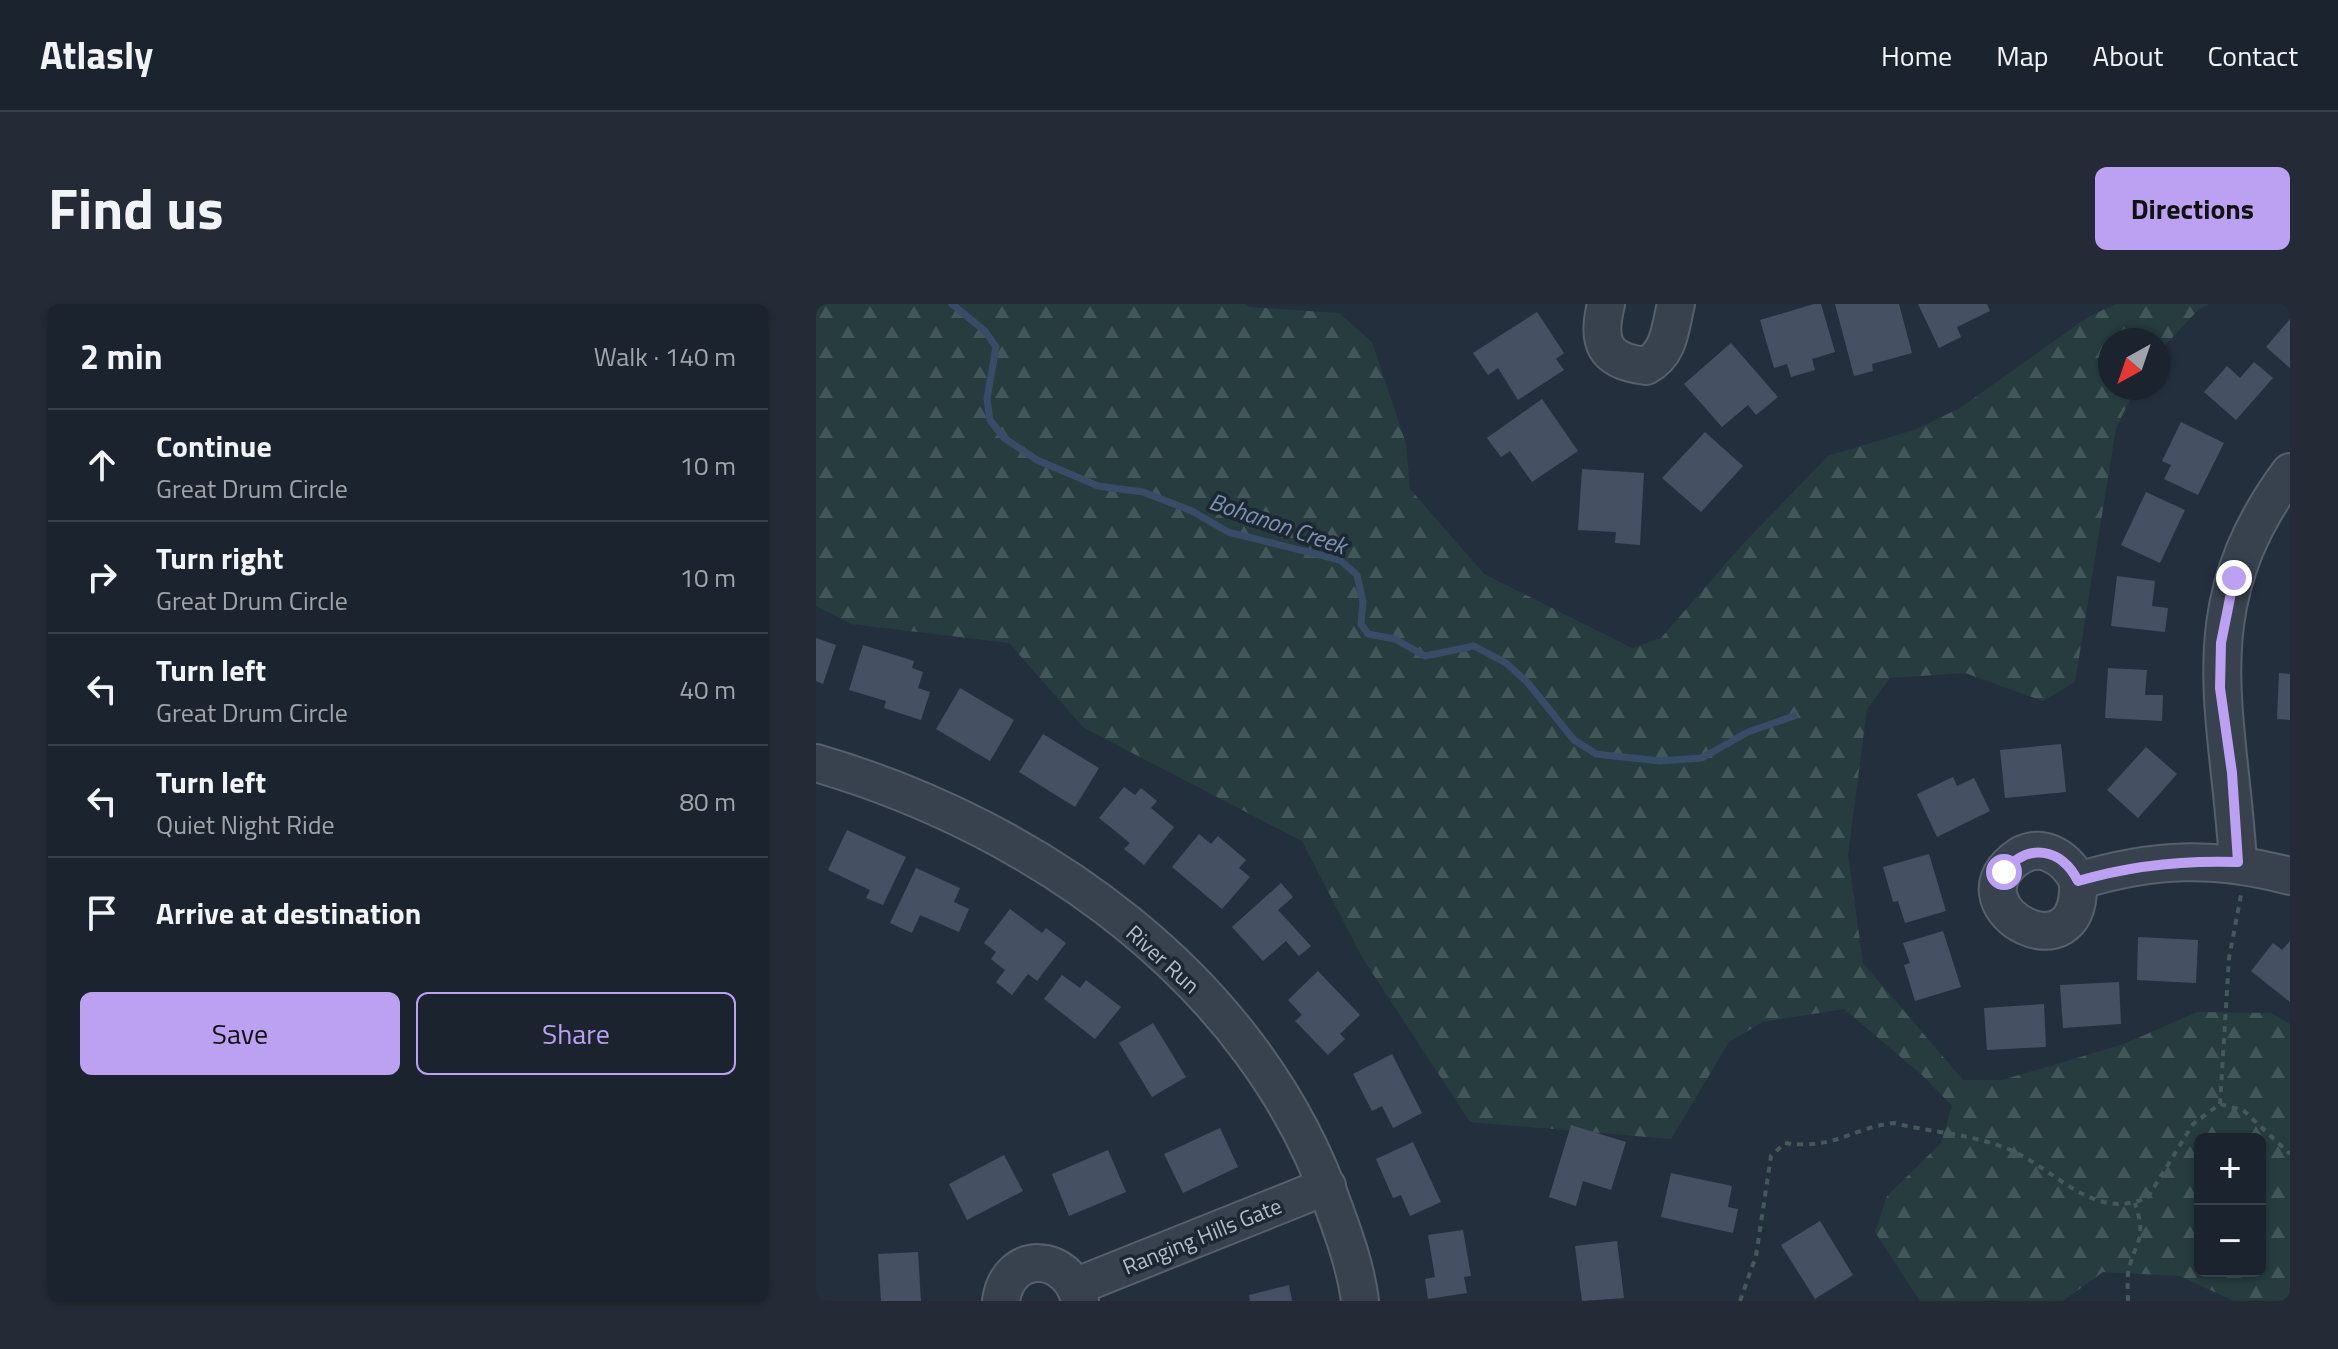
<!DOCTYPE html>
<meta charset="utf-8">
<style>
body{margin:0;font-family:"Titillium Web",sans-serif;background:#242b36;color:#f1f3f6}
.controls{position:absolute;right:24px;bottom:24px;display:grid;overflow:hidden;border-radius:12px;box-shadow:0 2px 6px #0004}
.controls button{width:72px;height:72px;display:grid;place-items:center;padding:0;border:0;border-bottom:2px solid #39404a;background:#1b232e;color:#f1f3f6;font:40px sans-serif}
.compass{position:absolute;left:1282px;top:24px;width:72px;height:72px;border-radius:50%;background:#1b232e;box-shadow:0 2px 6px #0004;rotate:220deg}
.stop{position:absolute;width:24px;height:24px;margin:-18px;border:6px solid #bca0f2;border-radius:50%;background:#fff}
.stop.end{background:#bca0f2;border-color:#fff;box-shadow:0 2px 8px #0008}
.list{margin:0;padding:0;list-style:none}
h2{display:flex;justify-content:space-between;align-items:center;height:104px;margin:0;padding:0 32px;font-size:34px}
h2 small{font-size:26px;font-weight:400;color:#a0a4aa}
.list li{display:grid;grid-template-columns:52px 1fr auto;gap:24px;align-items:center;box-sizing:border-box;height:112px;padding:0 32px;border-top:2px solid #39404a}
.list b{display:block;font-size:30px;white-space:nowrap}
.list p{margin:0;font-size:26px;white-space:nowrap;color:#a0a4aa}
.list em{font-size:26px;font-style:normal;color:#a0a4aa}
.actions{display:flex;gap:16px;padding:24px 32px}
.actions a{flex:1;padding:18px 0;border:2px solid #bca0f2;border-radius:12px;text-align:center;font-size:28px;color:#bca0f2}
.actions .main{background:#bca0f2;color:#111}
.icon{flex:none;width:44px;height:44px;fill:none;stroke:currentColor;stroke-width:2;stroke-linecap:round;stroke-linejoin:round}
.map{position:relative;flex:none;width:1474px;height:997px;overflow:hidden;border-radius:12px}
header{display:flex;align-items:center;gap:48px;box-sizing:border-box;height:112px;padding:0 40px;background:#1b232e;border-bottom:2px solid #39404a}
header strong{font-size:38px}
nav{display:flex;gap:44px;margin-inline-start:auto;font-size:28px}
.intro{display:flex;align-items:center;justify-content:space-between;box-sizing:border-box;height:192px;padding:0 48px}
h1{margin:0;font-size:56px}
.button{padding:20px 36px;border-radius:12px;background:#bca0f2;color:#111;font-size:28px;font-weight:700}
main{display:flex;gap:48px;padding:0 48px}
aside{flex:1;background:#1b232e;border-radius:12px;box-shadow:0 2px 6px #0004}
.map>svg:first-child{display:block}
.forest{fill:url(#forest-firs);fill-rule:evenodd}
.lines{fill:none;stroke-linecap:round;stroke-linejoin:round}
.stream{stroke:#394c67;stroke-width:7}
.building{fill:#455162}
.minor-casing{stroke:#565f6c;stroke-width:40}
.path{stroke:#44595c;stroke-width:4;stroke-dasharray:6 6;stroke-linecap:butt}
.minor{stroke:#38414e;stroke-width:36}
.route{stroke:#bca0f2;stroke-width:10}
.labels{text-anchor:middle;dominant-baseline:central;stroke-width:7;stroke-linejoin:round;paint-order:stroke}
.street-label{font-size:22px;fill:#b4bcc9;stroke:#1d2633}
.water-label{font-size:24px;font-style:italic;fill:#7c92b1;stroke:#1d2633}
</style>
<header>
<strong>Atlasly</strong>
<nav><a>Home</a><a>Map</a><a>About</a><a>Contact</a></nav>
</header>
<div class="intro"><h1>Find us</h1><a class="button">Directions</a></div>
<main>
<aside>
<h2>2 min<small>Walk · 140 m</small></h2>
<ul class="list">
<li><svg class="icon" aria-label="ahead" viewBox="0 0 24 24"><path d="M12 20V5M6 11l6-6 6 6"/></svg><div><b>Continue</b><p>Great Drum Circle</p></div><em>10 m</em></li>
<li><svg class="icon" aria-label="right" viewBox="0 0 24 24"><path d="M7 20v-9h11M14 6l5 5-5 5"/></svg><div><b>Turn right</b><p>Great Drum Circle</p></div><em>10 m</em></li>
<li><svg class="icon" aria-label="left" viewBox="0 0 24 24"><path d="M17 20v-9H6M10 6l-5 5 5 5"/></svg><div><b>Turn left</b><p>Great Drum Circle</p></div><em>40 m</em></li>
<li><svg class="icon" aria-label="left" viewBox="0 0 24 24"><path d="M17 20v-9H6M10 6l-5 5 5 5"/></svg><div><b>Turn left</b><p>Quiet Night Ride</p></div><em>80 m</em></li>
<li><svg class="icon" aria-label="arrive" viewBox="0 0 24 24"><path d="M6 21V4h12l-3 4 3 4H6"/></svg><div><b>Arrive at destination</b></div></li>
</ul>
<div class="actions"><a class="main">Save</a><a>Share</a></div>
</aside>
<div class="map">
<svg width="1474" height="997" viewBox="0 0 1474 997">
<defs>
<pattern id="forest-firs" width="22" height="20" patternUnits="userSpaceOnUse" patternTransform="scale(2)"><rect width="22" height="20" fill="#263c3f"/><path d="M5 1l3.5 6h-7zM16 11l3.5 6h-7z" fill="#435659"/></pattern>
</defs>
<rect width="100%" height="100%" fill="#242f3e"/>
<!-- forest -->
<path class="forest" d="M0 0H430L433 3 523 9 556 38 590 139 594 185 668 270 816 344 845 334 927 240 1012 152 1101 125 1144 104 1272 13 1300 0H1394L1383 5 1342 49V36H1294V84H1320L1300 124 1259 378 1227 397 1149 369 1074 374 1051 405 1032 551 1047 659 1147 776H1186L1308 740 1381 708 1455 709 1474 720V997H1418L1364 972 1287 968 1247 997H1104L1059 928 1071 892 1125 839 1136 802 1106 771 1028 705 947 718 913 738 855 835 654 818 546 653 486 537 268 424 193 339 35 320 0 302ZM1384 835H1444V967H1384Z"/>
<g class="lines">
<!-- stream -->
<path class="stream" d="M136 0 169 27 180 43 171 95 174 116 188 134 221 156 282 182 327 188 376 207 412 228 524 256 541 271 547 298 545 320 552 330 579 335 609 352 658 342 690 359 712 379 758 436 780 450 844 457 886 454 932 428 978 412"/>
</g>
<!-- building -->
<g class="building">
<path d="M998 0H1005L1019 48 996 55 999 66 975 73 971 60 958 64 944 16Z"/>
<path d="M1019 0H1083L1096 49 1056 60 1057 67 1038 72Z"/>
<path d="M1102 0H1171L1174 7 1141 23 1145 33 1123 44Z"/>
<path d="M721 8 748 49 740 55 748 66 702 96 682 64 672 71 657 49Z"/>
<path d="M1474 15V64L1450 43Z"/>
<path d="M915 39 962 93 940 111 932 101 906 123 868 80Z"/>
<path d="M1438 58 1457 74 1420 116 1388 88 1411 62 1424 74Z"/>
<path d="M726 95 762 147 716 178 694 147 685 153 671 134Z"/>
<path d="M1365 118 1408 139 1382 191 1348 175 1355 161 1346 157Z"/>
<path d="M889 128 927 162 885 208 846 174Z"/>
<path d="M766 165 828 169 824 241 799 239 800 228 762 226Z"/>
<path d="M1330 188 1369 206 1344 259 1305 241Z"/>
<path d="M1301 272 1339 277 1336 302 1352 304 1349 328 1295 322Z"/>
<path d="M0 334 20 341 7 380 0 377Z"/>
<path d="M47 341 98 357 96 364 107 368 102 384 114 388 105 416 68 404 70 397 33 386Z"/>
<path d="M1292 364 1331 366 1329 391H1347L1346 417 1289 414Z"/>
<path d="M1463 369 1474 370V416L1461 415Z"/>
<path d="M144 384 198 416 174 457 120 425Z"/>
<path d="M227 430 283 464 259 503 203 468Z"/>
<path d="M1245 440 1250 488 1189 494 1184 446Z"/>
<path d="M1330 443 1361 470 1322 514 1291 486Z"/>
<path d="M1137 473 1141 482 1158 474 1174 507 1121 533 1101 490Z"/>
<path d="M308 483 319 491 325 484 341 497 335 504 358 523 328 561 308 545 314 539 283 514Z"/>
<path d="M31 526 90 553 67 601 50 594 54 586 12 566Z"/>
<path d="M383 530 395 540 402 532 430 556 423 564 434 573 406 605 356 563Z"/>
<path d="M1113 550 1130 607 1089 619 1082 597 1077 598 1067 563Z"/>
<path d="M100 564 144 584 138 598 153 605 143 628 104 611 96 629 74 619Z"/>
<path d="M465 579 477 593 462 606 495 642 483 652 470 637 447 657 416 623Z"/>
<path d="M194 605 226 629 230 624 250 639 221 677 212 670 196 691 180 678 189 666 175 655 180 648 168 639Z"/>
<path d="M1127 627 1145 683 1099 697 1088 661 1094 659 1087 639Z"/>
<path d="M1322 633 1382 636 1380 679 1321 676Z"/>
<path d="M1474 637V698L1435 667 1457 639 1466 646Z"/>
<path d="M502 667 544 711 524 730 529 735 512 751 479 717 486 711 472 696Z"/>
<path d="M246 671 264 684 270 676 305 703 279 735 228 695Z"/>
<path d="M1303 678 1305 720 1247 724 1244 681Z"/>
<path d="M1228 700 1230 743 1171 746 1168 704Z"/>
<path d="M337 719 370 773 336 793 303 739Z"/>
<path d="M576 750 606 809 577 824 566 802 556 807 537 770Z"/>
<path d="M755 821 810 838 795 886 767 877 760 902 733 893Z"/>
<path d="M404 824 422 863 367 889 348 850Z"/>
<path d="M597 838 625 898 594 912 585 891 577 894 560 855Z"/>
<path d="M292 846 310 888 253 912 236 870Z"/>
<path d="M188 851 207 887 151 916 133 880Z"/>
<path d="M855 869 916 882 912 903 922 905 917 929 845 913Z"/>
<path d="M1004 917 1037 971 999 995 965 941Z"/>
<path d="M647 926 655 972 648 973 651 989 612 995 609 975 619 973 612 931Z"/>
<path d="M801 937 808 994 766 997 759 942Z"/>
<path d="M102 948 105 997H65L62 950Z"/>
<path d="M473 981 476 997H434L433 991Z"/>
</g>
<g class="lines">
<!-- minor casing -->
<g class="minor-casing">
<g id="minor">
<path d="M790 0C781 38 787 57 830 62 854 49 854 24 860 0"/>
<path d="M0 459C223 524 440 677 518 904 529 934 540 965 544 997"/>
<path d="M1422 558C1413 406 1372 305 1474 168"/>
<path d="M1262 577C1267 676 1137 605 1198 556 1223 535 1250 553 1262 577 1337 554 1398 552 1474 572"/>
<path d="M261 982 511 882"/>
<path d="M185 997C192 945 253 948 264 997"/>
</g>
</g>
<!-- path -->
<g class="path">
<path d="M1404 800 1413 654 1425 591"/>
<path d="M924 997 940 952 955 852 969 839C1020 846 1034 824 1078 819 1114 828 1153 830 1187 843 1236 860 1276 920 1332 893L1377 820 1404 800 1427 806 1474 850"/>
<path d="M1312 997C1312 988 1311 979 1312 970 1318 936 1332 939 1319 899"/>
</g>
<!-- minor -->
<use href="#minor" class="minor"/>
</g>
<g class="lines">
<!-- route -->
<path class="route" d="M1188 568C1212 538 1245 544 1262 577 1316 561 1366 556 1422 558L1416 469 1404 384 1405 339 1418 274"/>
</g>
<g class="labels">
<!-- street labels -->
<g class="street-label">
<text transform="translate(347 655) rotate(42)">River Run</text>
<text transform="translate(386 932) rotate(-22)">Ranging Hills Gate</text>
</g>
<!-- water labels -->
<g class="water-label">
<text transform="translate(462 219) rotate(19)">Bohanon Creek</text>
</g>
</g>
</svg>
<div class="controls">
<button>+</button>
<button>−</button>
</div>
<svg class="compass" viewBox="-18 -18 36 36"><path d="M0-13l5 13h-10z" fill="#e53935"/><path d="M0 13l5-13h-10z" fill="#a0a4aa"/></svg>
<div class="stop" style="left:1188px;top:568px"></div>
<div class="stop end" style="left:1418px;top:274px"></div>
</div>
</main>
